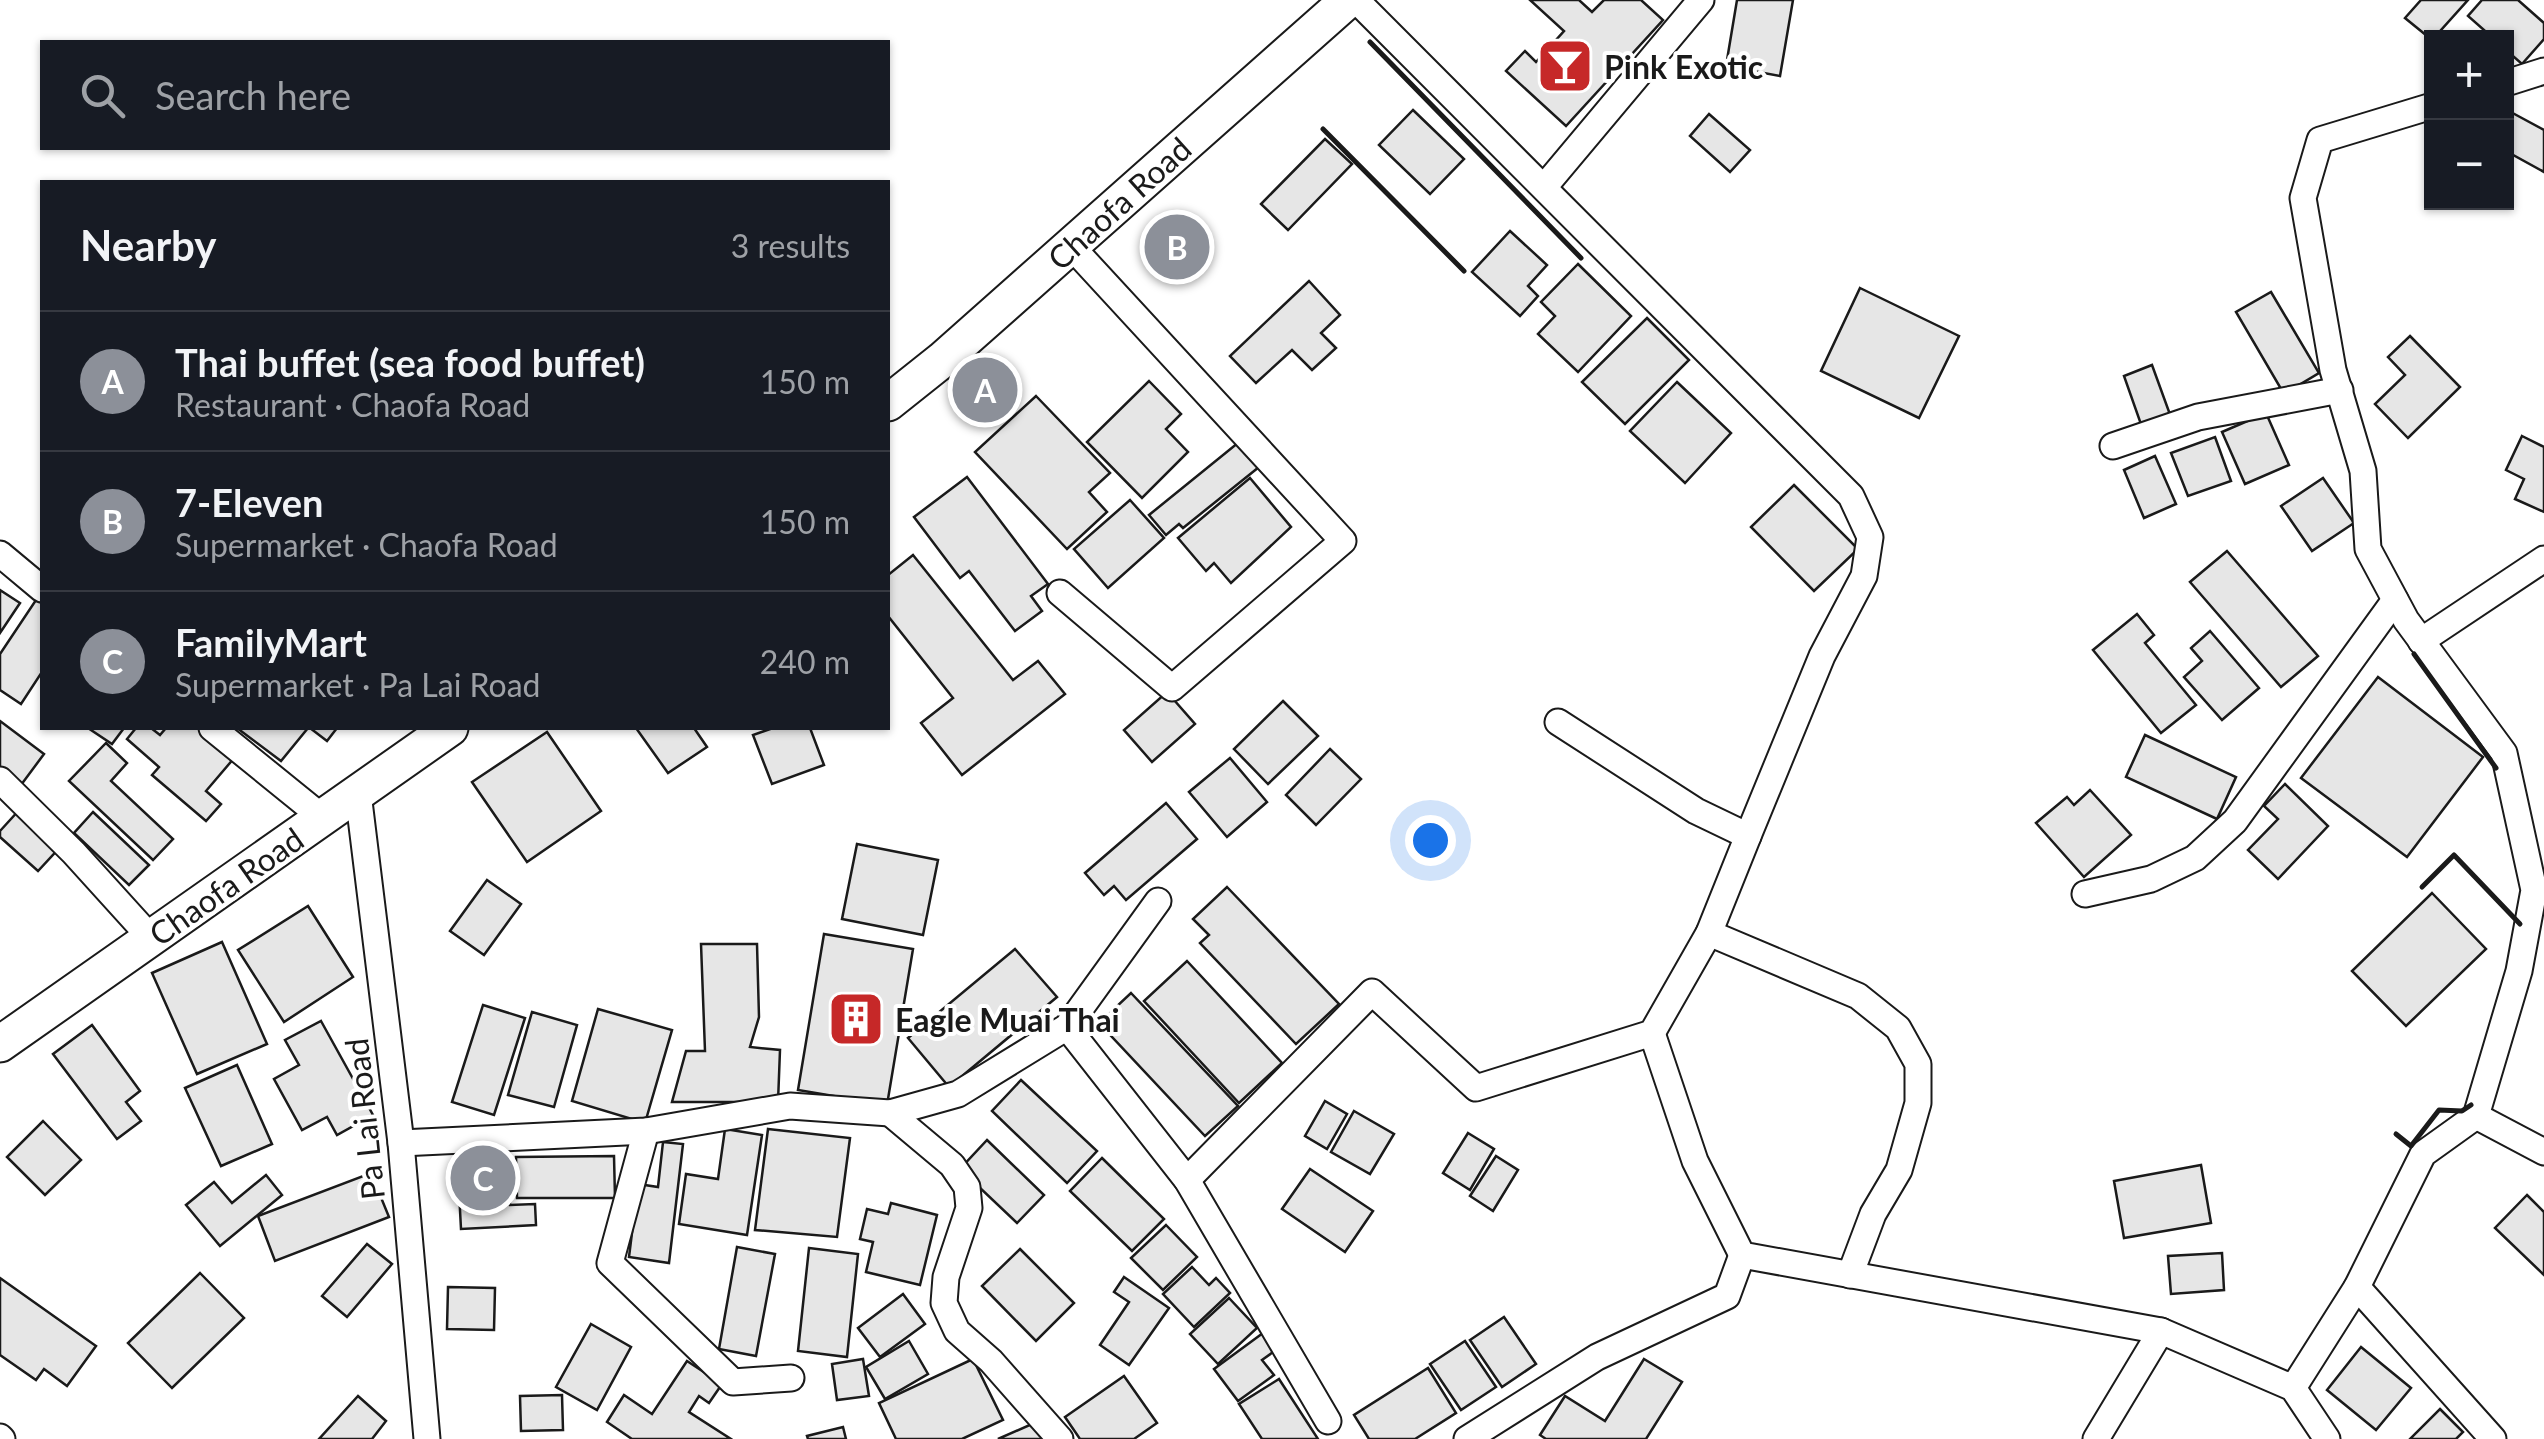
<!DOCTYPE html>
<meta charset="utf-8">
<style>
body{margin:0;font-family:Lato,sans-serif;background:#242831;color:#f1f3f6}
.controls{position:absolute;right:30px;top:30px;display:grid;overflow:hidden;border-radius:0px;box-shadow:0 2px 8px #0004}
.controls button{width:90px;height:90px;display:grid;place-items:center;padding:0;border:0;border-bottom:2px solid #363941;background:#171b24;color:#f1f3f6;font:50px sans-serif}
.you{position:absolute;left:1430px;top:840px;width:35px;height:35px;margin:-25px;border:8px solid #fff;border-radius:50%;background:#1a73e8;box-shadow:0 0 0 15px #1a73e833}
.badge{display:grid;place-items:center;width:65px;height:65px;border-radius:50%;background:#8c9099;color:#fff;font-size:32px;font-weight:700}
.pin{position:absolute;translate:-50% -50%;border:5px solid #fff;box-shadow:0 2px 10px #0006}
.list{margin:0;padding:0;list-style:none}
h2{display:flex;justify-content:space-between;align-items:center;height:130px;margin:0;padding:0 40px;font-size:42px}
h2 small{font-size:32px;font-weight:400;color:#9ea1a6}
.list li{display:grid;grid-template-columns:65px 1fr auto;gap:30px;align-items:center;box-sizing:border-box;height:140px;padding:0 40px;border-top:2px solid #363941}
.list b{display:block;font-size:38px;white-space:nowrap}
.list p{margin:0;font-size:32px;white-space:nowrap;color:#9ea1a6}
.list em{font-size:32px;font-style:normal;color:#9ea1a6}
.icon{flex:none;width:55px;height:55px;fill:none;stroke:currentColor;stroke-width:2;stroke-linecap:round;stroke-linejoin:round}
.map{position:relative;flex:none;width:2544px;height:1439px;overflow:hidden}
.search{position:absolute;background:#171b24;box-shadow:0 2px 8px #0004;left:40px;top:40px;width:850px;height:110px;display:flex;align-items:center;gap:25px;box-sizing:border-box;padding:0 35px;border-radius:0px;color:#9ea1a6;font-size:38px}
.panel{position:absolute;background:#171b24;box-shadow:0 2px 8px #0004;left:40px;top:180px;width:850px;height:550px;border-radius:0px}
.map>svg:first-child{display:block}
.building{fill:#e6e6e6;stroke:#1a1a1a;stroke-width:2.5}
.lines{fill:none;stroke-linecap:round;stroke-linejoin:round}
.street-casing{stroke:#1a1a1a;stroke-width:29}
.secondary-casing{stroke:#1a1a1a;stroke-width:39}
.street{stroke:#fff;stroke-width:25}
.secondary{stroke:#fff;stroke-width:35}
.wall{stroke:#1a1a1a;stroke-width:5}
.labels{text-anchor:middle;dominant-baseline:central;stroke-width:8;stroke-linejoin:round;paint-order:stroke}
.poi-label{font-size:32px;font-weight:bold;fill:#1a1a1a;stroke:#fff;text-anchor:start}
.street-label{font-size:32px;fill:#1a1a1a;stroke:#fff}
</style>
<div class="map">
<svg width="2544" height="1439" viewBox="0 0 2544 1439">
<rect width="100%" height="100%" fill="#fff"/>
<!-- building -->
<g class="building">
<path d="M1530 0H1579L1592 12 1604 0H1641L1663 20 1566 126 1506 71 1525 51 1536 62 1564 31Z"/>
<path d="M1737 0H1793L1780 76 1726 66Z"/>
<path d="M2421 0H2468L2432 40 2405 18Z"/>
<path d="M2482 0H2518L2544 23V39L2522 64 2506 50V38H2493L2468 16Z"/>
<path d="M1413 110 1464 159 1430 194 1379 145Z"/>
<path d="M2507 110 2544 130V172L2506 151Z"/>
<path d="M1709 114 1750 150 1730 172 1690 136Z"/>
<path d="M1325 139 1352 164 1288 230 1261 204Z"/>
<path d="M1510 231 1547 265 1528 286 1538 296 1520 316 1472 272Z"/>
<path d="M1578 264 1631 316 1578 372 1538 334 1555 316 1541 302Z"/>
<path d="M1309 281 1340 315 1321 333 1336 348 1312 370 1292 350 1256 383 1230 356Z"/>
<path d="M1860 288 1959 336 1919 418 1821 371Z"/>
<path d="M2271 292 2319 373 2284 394 2236 312Z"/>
<path d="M1647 318 1689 360 1625 424 1582 382Z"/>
<path d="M2410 336 2460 387 2408 438 2375 404 2405 375 2388 357Z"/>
<path d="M2152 365 2172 420 2143 430 2124 376Z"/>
<path d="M1149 381 1181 414 1166 429 1188 452 1142 498 1087 442Z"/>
<path d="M1677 382 1731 433 1685 483 1630 431Z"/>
<path d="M1036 396 1110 473 1089 492 1107 512 1067 549 975 452Z"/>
<path d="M2266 413 2289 465 2245 484 2222 432Z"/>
<path d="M2522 436 2544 447V512L2515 499 2524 479 2506 470Z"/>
<path d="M2215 437 2231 481 2188 496 2171 453Z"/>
<path d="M1244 438 1264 463 1183 528 1179 524 1166 535 1149 515Z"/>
<path d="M2155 456 2176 504 2144 518 2124 470Z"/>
<path d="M967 477 1048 584 1031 596 1042 611 1015 631 969 571 960 578 914 517Z"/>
<path d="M1250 478 1291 527 1231 583 1214 563 1206 571 1178 538Z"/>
<path d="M2323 478 2354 523 2312 551 2281 506Z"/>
<path d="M1794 485 1858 549 1814 591 1751 527Z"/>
<path d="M1130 500 1164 538 1108 588 1074 549Z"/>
<path d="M2227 551 2318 656 2281 687 2190 582Z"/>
<path d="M913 555 1013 680 1038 661 1065 694 962 775 921 723 953 698 888 616V575Z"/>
<path d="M0 590 20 603 0 633Z"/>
<path d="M38 597 42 600V672L21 704 0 690V654Z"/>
<path d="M2137 614 2154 635 2145 643 2196 705 2161 733 2093 650Z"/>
<path d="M2210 631 2259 688 2222 720 2184 677 2202 661 2191 648Z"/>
<path d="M2378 677 2483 757 2407 857 2301 778Z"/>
<path d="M1167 692 1195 724 1152 762 1124 730Z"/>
<path d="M1283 701 1318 736 1268 784 1234 749Z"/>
<path d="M0 721 44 754 21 785 0 769Z"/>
<path d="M88 728H124L112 744Z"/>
<path d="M136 728H151L160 735 166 728H199L235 757 206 791 221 804 206 821 152 775 159 767 127 739Z"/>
<path d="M237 728H308L281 761Z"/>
<path d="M310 728H337L327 741Z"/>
<path d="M636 728H694L707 747 668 773Z"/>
<path d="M773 728H810L824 765 772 784 753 735Z"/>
<path d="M547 732 601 811 527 862 472 782Z"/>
<path d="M2145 735 2236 777 2217 819 2126 777Z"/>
<path d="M106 743 127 763 111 781 173 839 153 860 69 781Z"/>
<path d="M1330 749 1361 779 1316 825 1286 795Z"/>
<path d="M1230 758 1267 802 1227 837 1189 792Z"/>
<path d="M2285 784 2328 826 2278 879 2248 850 2278 819 2264 806Z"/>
<path d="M2090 790 2131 835 2084 877 2036 823 2067 797 2074 805Z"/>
<path d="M1166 803 1197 839 1126 900 1114 886 1104 895 1085 873Z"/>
<path d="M21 808 62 845 38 871 0 837V831Z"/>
<path d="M93 812 149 865 129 885 74 833Z"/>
<path d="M857 844 938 860 923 935 842 919Z"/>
<path d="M487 880 521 904 484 955 450 931Z"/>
<path d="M1227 887 1339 1004 1296 1044 1200 943 1209 935 1193 919Z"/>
<path d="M2432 893 2486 949 2406 1026 2352 971Z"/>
<path d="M308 906 353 977 284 1022 238 950Z"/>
<path d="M824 934 913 949 887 1105 798 1090Z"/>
<path d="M222 942 267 1044 197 1074 152 973Z"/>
<path d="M701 944H757L759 1017 750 1047 780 1050 778 1102H672L686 1051H705Z"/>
<path d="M1015 949 1057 997 949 1087 908 1038Z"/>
<path d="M1187 961 1282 1063 1239 1103 1144 1001Z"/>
<path d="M1131 993 1238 1106 1205 1136 1099 1023Z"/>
<path d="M483 1005 525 1018 494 1115 452 1102Z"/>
<path d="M598 1009 672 1030 645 1123 572 1101Z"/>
<path d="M532 1012 577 1025 554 1107 508 1095Z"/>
<path d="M321 1021 373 1115 337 1135 327 1117 302 1130 274 1079 299 1065 285 1040Z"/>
<path d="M92 1025 140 1091 126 1102 141 1121 117 1139 53 1054Z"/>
<path d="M237 1065 272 1144 221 1166 185 1088Z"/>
<path d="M1021 1080 1097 1151 1067 1183 992 1111Z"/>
<path d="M1325 1101 1347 1114 1327 1149 1305 1136Z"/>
<path d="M1354 1111 1394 1134 1370 1174 1331 1152Z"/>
<path d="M43 1121 81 1160 45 1195 7 1157Z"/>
<path d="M725 1129 762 1135 747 1235 679 1224 686 1174 718 1179Z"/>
<path d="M768 1129 850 1138 837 1237 755 1230Z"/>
<path d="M1468 1133 1494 1149 1470 1190 1443 1173Z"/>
<path d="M987 1140 1044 1195 1017 1223 960 1169Z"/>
<path d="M663 1142 683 1144 669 1263 629 1257 638 1184 658 1187Z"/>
<path d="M507 1150 510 1205 535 1204 536 1225 461 1229 457 1153Z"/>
<path d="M614 1156 615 1198H517L516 1157Z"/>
<path d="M1496 1156 1518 1170 1493 1211 1470 1196Z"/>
<path d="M1102 1158 1164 1219 1132 1251 1070 1191Z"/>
<path d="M2201 1165 2211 1223 2124 1238 2114 1181Z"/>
<path d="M1310 1169 1373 1211 1345 1252 1282 1209Z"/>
<path d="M371 1173 389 1217 275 1261 258 1216Z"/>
<path d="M266 1175 282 1195 220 1246 186 1205 214 1182 232 1203Z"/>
<path d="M2527 1195 2544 1212V1275L2495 1228Z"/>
<path d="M891 1203 937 1215 920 1285 866 1272 873 1242 860 1239 867 1209 888 1214Z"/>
<path d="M1166 1225 1197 1257 1163 1290 1131 1258Z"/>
<path d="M367 1244 392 1264 347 1317 322 1296Z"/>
<path d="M737 1247 775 1254 756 1356 719 1349Z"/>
<path d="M809 1248 858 1254 847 1357 798 1351Z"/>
<path d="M1020 1249 1074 1303 1036 1341 982 1286Z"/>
<path d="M2222 1253 2224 1290 2171 1294 2168 1256Z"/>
<path d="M1192 1267 1209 1285 1216 1278 1230 1293 1194 1327 1163 1294Z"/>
<path d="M200 1273 244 1318 172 1388 128 1343Z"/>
<path d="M1124 1277 1169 1308 1129 1365 1100 1345 1129 1302 1114 1292Z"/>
<path d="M0 1278 96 1346 67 1386 44 1369 36 1380 0 1355Z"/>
<path d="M448 1287 495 1288 494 1330 447 1329Z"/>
<path d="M903 1294 925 1324 880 1357 858 1328Z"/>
<path d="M1229 1298 1257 1328 1218 1364 1190 1334Z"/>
<path d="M1504 1317 1536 1364 1502 1387 1470 1340Z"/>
<path d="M591 1324 631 1347 597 1410 556 1387Z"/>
<path d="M1263 1333 1276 1350 1262 1360 1274 1375 1238 1401 1214 1369Z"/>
<path d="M909 1341 928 1374 885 1399 866 1367Z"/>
<path d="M1465 1341 1496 1387 1461 1410 1430 1364Z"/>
<path d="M2361 1347 2411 1388 2376 1430 2327 1390Z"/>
<path d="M863 1359 869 1396 837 1400 832 1364Z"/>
<path d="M973 1359 1003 1420 962 1439H896L879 1403Z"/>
<path d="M1644 1359 1682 1382 1646 1439H1546L1540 1435 1565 1396 1605 1421Z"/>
<path d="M687 1361 722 1384 709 1403 699 1396 689 1412 731 1439H632L607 1422 624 1395 652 1414Z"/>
<path d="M1428 1368 1456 1413 1415 1439H1369L1354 1415Z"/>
<path d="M1124 1376 1157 1423 1134 1439H1080L1065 1417Z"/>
<path d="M1279 1379 1318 1439H1262L1239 1404Z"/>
<path d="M562 1395 563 1430 521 1431 520 1396Z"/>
<path d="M358 1396 386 1421 372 1439H319Z"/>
<path d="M2440 1409 2463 1432 2456 1439H2410Z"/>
<path d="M1041 1420 1049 1439H998Z"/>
<path d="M843 1427 846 1439H808L807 1436Z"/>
</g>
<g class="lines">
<!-- street casing -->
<g class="street-casing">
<g id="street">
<path d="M1356 0 1851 496 1870 537 1864 576 1822 656 1748 836"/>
<path d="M2506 83 2544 71"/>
<path d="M1545 186 1701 0"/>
<path d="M2113 446 2198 417 2340 390"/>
<path d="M0 554 42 589"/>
<path d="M1060 593 1172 688 1343 541 1071 246"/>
<path d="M2421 641 2544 559"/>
<path d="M212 728 323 818"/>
<path d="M0 780 74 853 151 938"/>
<path d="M358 793 401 1143 427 1439"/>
<path d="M2085 894 2151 879 2195 858 2235 821 2395 600"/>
<path d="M1709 933 1858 996 1898 1028 1918 1064V1103L1899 1170 1873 1214 1850 1275"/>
<path d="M1067 1027 1187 1180 1328 1421"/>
<path d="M1652 1033 1695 1161 1742 1255 2161 1331 2293 1388 2327 1439"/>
<path d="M890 1113 952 1165 967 1187 969 1208 946 1277 944 1303 957 1331 991 1361 1060 1439"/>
<path d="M2476 1116 2544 1152"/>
<path d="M646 1131 610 1263 733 1382 791 1378"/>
<path d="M401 1143 646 1131 790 1106 890 1113 958 1094 1067 1027 1158 901"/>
<path d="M1187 1180 1372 992 1476 1088 1652 1033 1709 933 1748 836 1696 811 1558 722"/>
<path d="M2357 1287 2493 1439"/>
<path d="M2293 1388 2357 1287 2423 1154 2476 1116 2519 971 2534 890 2504 753 2406 620 2368 549 2363 471 2333 370 2303 198 2320 140 2432 106"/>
<path d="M0 1437 2 1439"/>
<path d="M1467 1439 1597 1357 1727 1296 1742 1255"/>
<path d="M2096 1439 2161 1331"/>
</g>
</g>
<!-- secondary casing -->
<g class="secondary-casing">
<g id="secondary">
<path d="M888 403 942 360 1348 0"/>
<path d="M0 1044 450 728"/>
</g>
</g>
<!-- street -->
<use href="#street" class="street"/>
<!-- secondary -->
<use href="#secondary" class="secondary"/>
<!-- wall -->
<g class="wall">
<path d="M1370 42 1581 258"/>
<path d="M1323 129 1464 271"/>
<path d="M2414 654 2496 768"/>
<path d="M2422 887 2454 855 2520 924"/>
<path d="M2396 1134 2411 1146 2439 1110 2462 1111 2471 1105"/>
</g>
</g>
<!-- icons -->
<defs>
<g id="bar-square" transform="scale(2.875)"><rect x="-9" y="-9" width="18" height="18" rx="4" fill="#c62828" stroke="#fff"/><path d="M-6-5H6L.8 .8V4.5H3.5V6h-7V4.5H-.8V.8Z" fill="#fff"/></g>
<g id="building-square" transform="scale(2.875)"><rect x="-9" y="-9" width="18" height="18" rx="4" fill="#c62828" stroke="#fff"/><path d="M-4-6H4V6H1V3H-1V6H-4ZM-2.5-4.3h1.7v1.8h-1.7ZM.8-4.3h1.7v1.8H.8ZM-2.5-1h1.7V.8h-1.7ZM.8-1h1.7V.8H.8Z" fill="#fff"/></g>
</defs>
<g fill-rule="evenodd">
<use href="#bar-square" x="1565" y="66"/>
<use href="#building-square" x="856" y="1019"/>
</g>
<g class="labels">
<!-- poi labels -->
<g class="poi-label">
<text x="1604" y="66">Pink Exotic</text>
<text x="895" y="1019">Eagle Muai Thai</text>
</g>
<!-- street labels -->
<g class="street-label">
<text transform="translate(1119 203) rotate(-42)">Chaofa Road</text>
<text transform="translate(226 886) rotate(-35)">Chaofa Road</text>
<text transform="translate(364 1119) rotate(-96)">Pa Lai Road</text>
</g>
</g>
</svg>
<div class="controls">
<button>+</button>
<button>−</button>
</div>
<div class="you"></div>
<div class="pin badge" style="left:985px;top:390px">A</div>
<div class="pin badge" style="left:1177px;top:247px">B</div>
<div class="pin badge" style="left:483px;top:1178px">C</div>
<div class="search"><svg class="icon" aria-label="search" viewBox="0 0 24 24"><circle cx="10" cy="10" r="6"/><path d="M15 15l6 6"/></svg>Search here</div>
<section class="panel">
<h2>Nearby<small>3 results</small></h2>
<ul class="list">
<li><span class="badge">A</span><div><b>Thai buffet (sea food buffet)</b><p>Restaurant · Chaofa Road</p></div><em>150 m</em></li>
<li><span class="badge">B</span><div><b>7-Eleven</b><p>Supermarket · Chaofa Road</p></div><em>150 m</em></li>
<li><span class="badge">C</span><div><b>FamilyMart</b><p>Supermarket · Pa Lai Road</p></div><em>240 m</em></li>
</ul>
</section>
</div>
